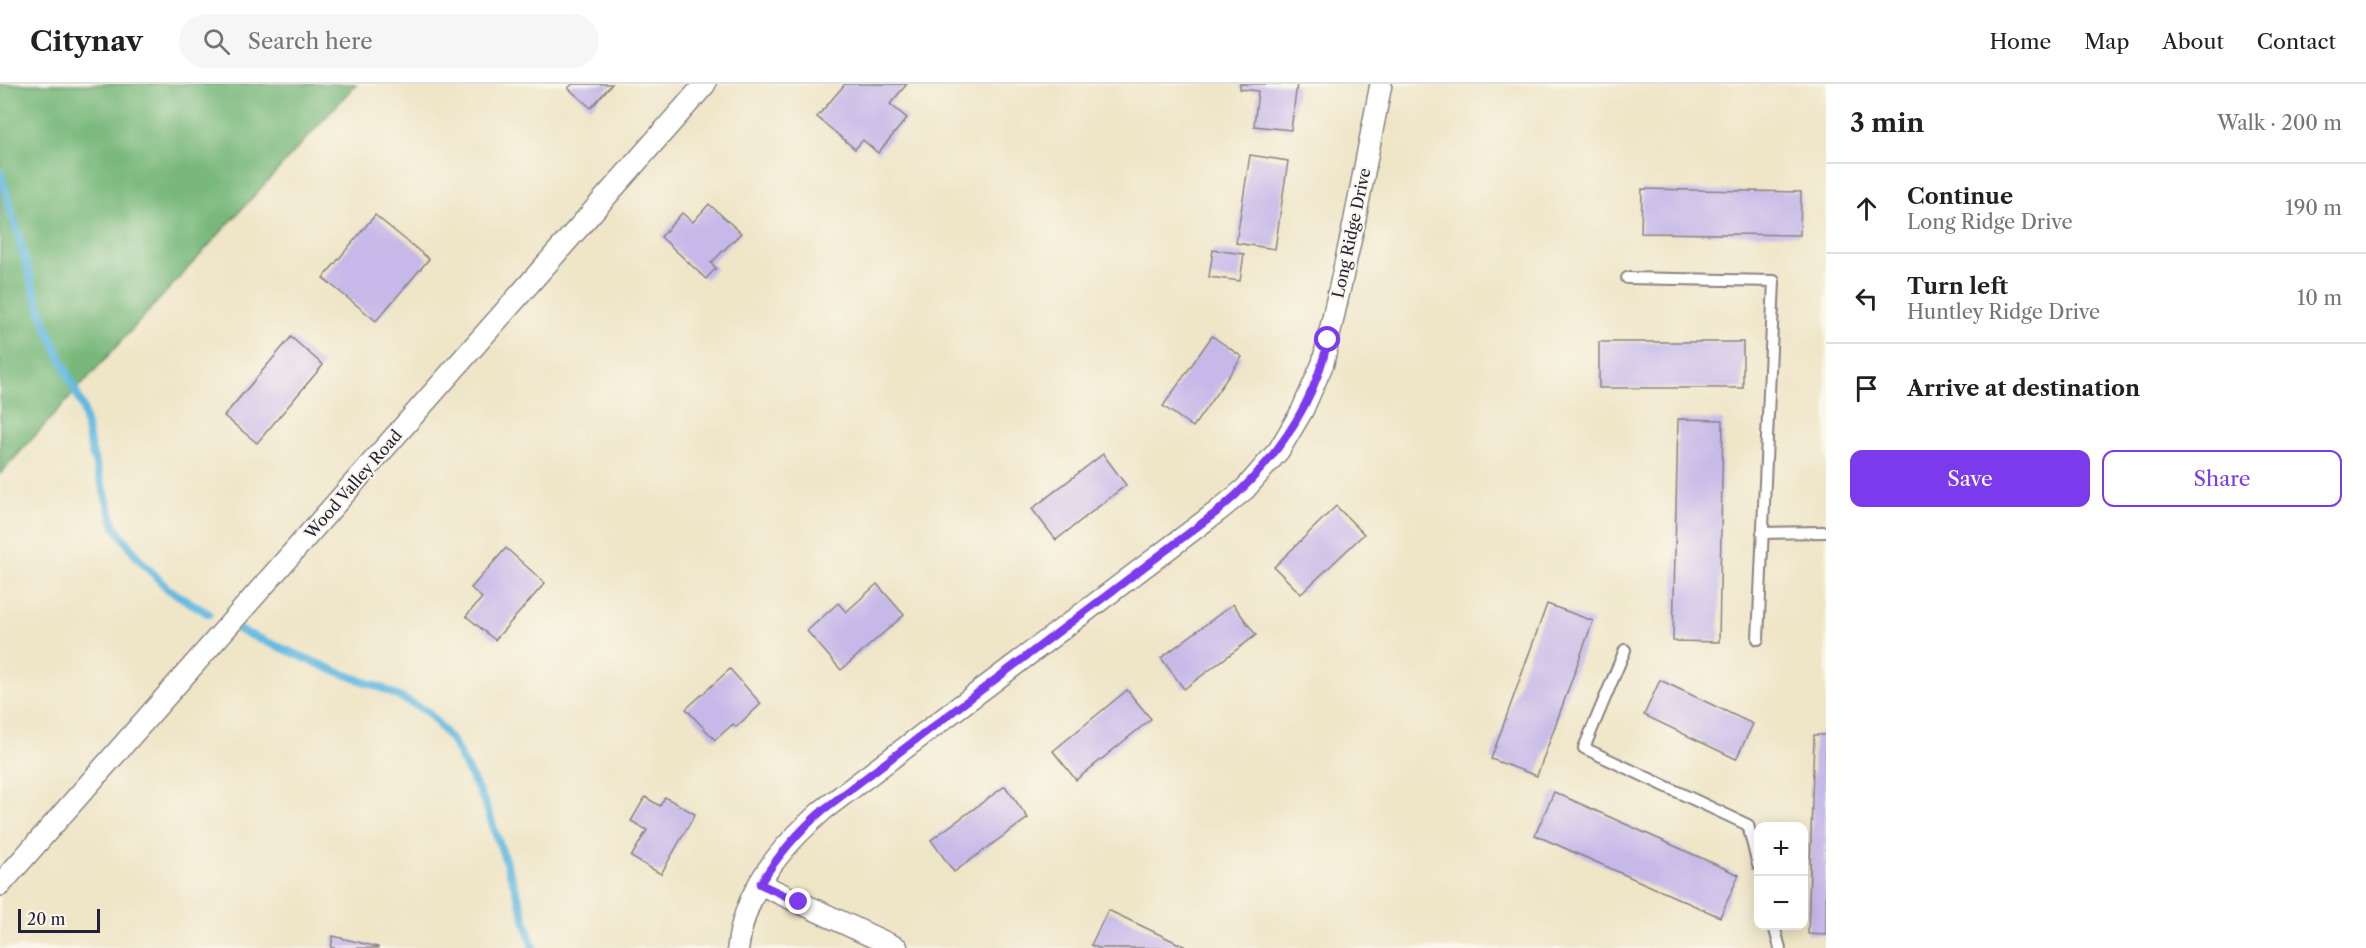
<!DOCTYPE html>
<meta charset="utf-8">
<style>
body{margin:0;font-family:"Libre Caslon Text",serif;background:#f6f6f6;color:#202124}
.controls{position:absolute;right:18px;bottom:18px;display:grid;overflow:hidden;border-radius:12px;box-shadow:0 3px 15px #0003}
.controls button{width:54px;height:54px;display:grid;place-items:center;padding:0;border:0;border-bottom:2px solid #e0e0e0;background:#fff;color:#202124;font:30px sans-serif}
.scale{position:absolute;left:18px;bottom:15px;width:82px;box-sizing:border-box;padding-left:6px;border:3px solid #22223b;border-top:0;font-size:16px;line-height:21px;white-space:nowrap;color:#22223b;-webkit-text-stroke:4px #fbf7ec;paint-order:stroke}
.stop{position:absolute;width:18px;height:18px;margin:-14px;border:4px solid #7c3aed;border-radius:50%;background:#fff}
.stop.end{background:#7c3aed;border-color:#fff;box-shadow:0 2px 6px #0008}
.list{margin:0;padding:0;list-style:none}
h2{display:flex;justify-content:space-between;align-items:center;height:78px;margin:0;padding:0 24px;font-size:26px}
h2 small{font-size:20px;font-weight:400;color:#757577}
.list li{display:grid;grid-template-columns:39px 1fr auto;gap:18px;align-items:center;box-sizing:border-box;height:90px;padding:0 24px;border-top:2px solid #e0e0e0}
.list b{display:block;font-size:22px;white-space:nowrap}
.list p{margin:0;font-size:20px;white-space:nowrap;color:#757577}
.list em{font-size:20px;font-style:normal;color:#757577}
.actions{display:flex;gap:12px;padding:18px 24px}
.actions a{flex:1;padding:14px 0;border:2px solid #7c3aed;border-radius:12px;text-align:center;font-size:21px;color:#7c3aed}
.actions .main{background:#7c3aed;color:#fff}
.icon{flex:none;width:33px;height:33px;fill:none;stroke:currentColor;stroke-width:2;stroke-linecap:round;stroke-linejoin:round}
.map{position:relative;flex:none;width:1826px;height:864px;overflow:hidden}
header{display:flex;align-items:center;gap:36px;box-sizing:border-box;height:84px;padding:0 30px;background:#fff;border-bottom:2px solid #e0e0e0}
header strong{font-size:28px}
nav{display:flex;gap:33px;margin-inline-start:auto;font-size:21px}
.search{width:420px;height:54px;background:#f6f6f6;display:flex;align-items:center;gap:15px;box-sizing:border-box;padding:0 21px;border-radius:33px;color:#757577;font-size:22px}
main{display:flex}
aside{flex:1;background:#fff}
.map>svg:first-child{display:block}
.forest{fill:#78b87a;stroke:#4d6d5a;stroke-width:1.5}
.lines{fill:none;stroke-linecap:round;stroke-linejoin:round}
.stream{stroke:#64b9e0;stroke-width:8}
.building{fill:#c6b8e8}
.lane-casing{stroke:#888481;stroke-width:14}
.street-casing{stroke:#888481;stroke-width:24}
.lane{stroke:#fff;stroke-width:10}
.street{stroke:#fff;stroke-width:21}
.route{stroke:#7c3aed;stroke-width:8}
.labels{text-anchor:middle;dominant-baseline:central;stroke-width:4.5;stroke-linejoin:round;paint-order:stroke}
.street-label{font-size:16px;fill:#22223b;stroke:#fbf7ec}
</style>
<header>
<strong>Citynav</strong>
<div class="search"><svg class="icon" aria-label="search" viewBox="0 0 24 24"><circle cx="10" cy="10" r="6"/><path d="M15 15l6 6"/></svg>Search here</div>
<nav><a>Home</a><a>Map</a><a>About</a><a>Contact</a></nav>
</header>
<main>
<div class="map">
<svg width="1826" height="864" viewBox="0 0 1826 864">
<rect width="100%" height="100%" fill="#fbf7ec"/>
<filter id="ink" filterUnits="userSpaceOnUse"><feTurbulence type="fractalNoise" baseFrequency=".0167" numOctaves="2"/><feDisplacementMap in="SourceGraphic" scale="12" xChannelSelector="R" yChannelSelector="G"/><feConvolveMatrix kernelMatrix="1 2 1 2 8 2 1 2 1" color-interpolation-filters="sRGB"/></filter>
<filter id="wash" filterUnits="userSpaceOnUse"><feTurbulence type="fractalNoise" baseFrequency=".008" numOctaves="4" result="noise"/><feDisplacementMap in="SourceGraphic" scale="24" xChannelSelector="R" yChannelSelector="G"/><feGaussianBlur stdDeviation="1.35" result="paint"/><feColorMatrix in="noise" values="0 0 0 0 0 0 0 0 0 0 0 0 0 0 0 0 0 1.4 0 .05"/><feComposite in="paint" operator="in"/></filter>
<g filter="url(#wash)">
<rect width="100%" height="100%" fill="#efe5c7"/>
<!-- forest -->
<path class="forest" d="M0 0H356L0 390Z"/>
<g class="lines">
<!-- stream -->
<g class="stream">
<path d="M0 88 35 210 48 246 83 324 91 365 115 443 139 475 168 505 209 530"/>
<path d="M239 546 333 586 384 605 428 628 453 658 485 719 520 818 533 864"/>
</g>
</g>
<g id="blocks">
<!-- building -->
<g class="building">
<path d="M573 0H612L591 24 568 4Z"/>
<path d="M845 0H907L890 20 907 34 878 69 863 56 855 65 817 33Z"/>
<path d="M1240 0H1297L1291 46 1254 42 1258 7 1240 5Z"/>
<path d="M1250 71 1288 77 1275 165 1236 159Z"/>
<path d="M1642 105 1801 108 1800 151 1641 149Z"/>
<path d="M709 120 741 149 711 179 716 184 706 195 661 153 682 129 693 138Z"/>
<path d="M375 131 429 175 376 237 323 194Z"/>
<path d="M1213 166 1244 170 1240 197 1209 193Z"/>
<path d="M1212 252 1242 273 1193 343 1163 322Z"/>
<path d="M291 253 323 281 257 359 224 332Z"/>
<rect x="1599" y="258" width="144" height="46"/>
<path d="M1678 335 1723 336 1719 558 1673 557Z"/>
<path d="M1103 370 1126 401 1056 456 1032 425Z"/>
<path d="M1336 422 1364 450 1301 510 1274 483Z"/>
<path d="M506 464 545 499 495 556 466 532 482 514 471 504Z"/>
<path d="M877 500 904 531 841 586 807 547 838 519 846 528Z"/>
<path d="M1233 520 1256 551 1184 605 1161 574Z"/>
<path d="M1547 520 1593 537 1537 692 1491 675Z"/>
<path d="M730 585 761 620 736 643 733 640 715 656 686 625Z"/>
<path d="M1660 596 1753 640 1736 675 1644 631Z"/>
<path d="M1127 606 1151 635 1076 696 1053 667Z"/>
<path d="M1814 651H1826V851L1808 850Z"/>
<path d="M1005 702 1028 734 954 788 931 756Z"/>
<path d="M1554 708 1739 791 1720 833 1535 751Z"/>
<path d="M645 713 660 722 665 713 695 730 661 790 631 773 647 746 631 737Z"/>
<path d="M1108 826 1188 864H1098L1091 861Z"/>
<path d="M333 852 378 863V864H331Z"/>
</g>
</g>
</g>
<g filter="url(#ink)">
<use href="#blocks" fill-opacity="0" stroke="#888481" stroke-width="1.5"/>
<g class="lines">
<!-- lane casing -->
<g class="lane-casing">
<g id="lane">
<path d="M1627 194 1774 197 1758 555"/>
<path d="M1762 449 1826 448"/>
<path d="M1625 566 1584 664 1748 741 1758 781"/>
<path d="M1774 842 1780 864"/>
</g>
</g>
<!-- street casing -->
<g class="street-casing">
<g id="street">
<path d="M760 800 897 864"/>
<path d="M0 801 705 0"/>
<path d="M738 864C744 806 781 763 823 726L1218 427 1245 405 1279 366 1302 327 1323 279 1354 140 1381 0"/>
</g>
</g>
<!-- lane -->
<use href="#lane" class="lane"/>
<!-- street -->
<use href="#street" class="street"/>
</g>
</g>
<g class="lines" filter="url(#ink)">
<!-- route -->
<path class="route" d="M799 818 760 800C778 771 798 748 823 726L1218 427C1272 381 1313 326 1328 256"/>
</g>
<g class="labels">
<!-- street labels -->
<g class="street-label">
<text transform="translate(1351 149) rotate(-78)">Long Ridge Drive</text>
<text transform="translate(353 400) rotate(-49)">Wood Valley Road</text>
</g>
</g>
</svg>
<div class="controls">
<button>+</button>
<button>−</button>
</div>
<div class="scale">20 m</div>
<div class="stop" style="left:1328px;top:256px"></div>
<div class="stop end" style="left:799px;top:818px"></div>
</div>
<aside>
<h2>3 min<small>Walk · 200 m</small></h2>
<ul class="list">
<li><svg class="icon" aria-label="ahead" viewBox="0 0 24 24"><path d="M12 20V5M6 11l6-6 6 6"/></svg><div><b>Continue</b><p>Long Ridge Drive</p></div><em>190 m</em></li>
<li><svg class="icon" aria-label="left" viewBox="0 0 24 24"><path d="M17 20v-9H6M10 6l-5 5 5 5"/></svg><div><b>Turn left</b><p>Huntley Ridge Drive</p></div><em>10 m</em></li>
<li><svg class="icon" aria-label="arrive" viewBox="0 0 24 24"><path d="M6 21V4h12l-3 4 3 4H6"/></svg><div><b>Arrive at destination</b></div></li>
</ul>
<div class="actions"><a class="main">Save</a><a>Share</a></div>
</aside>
</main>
